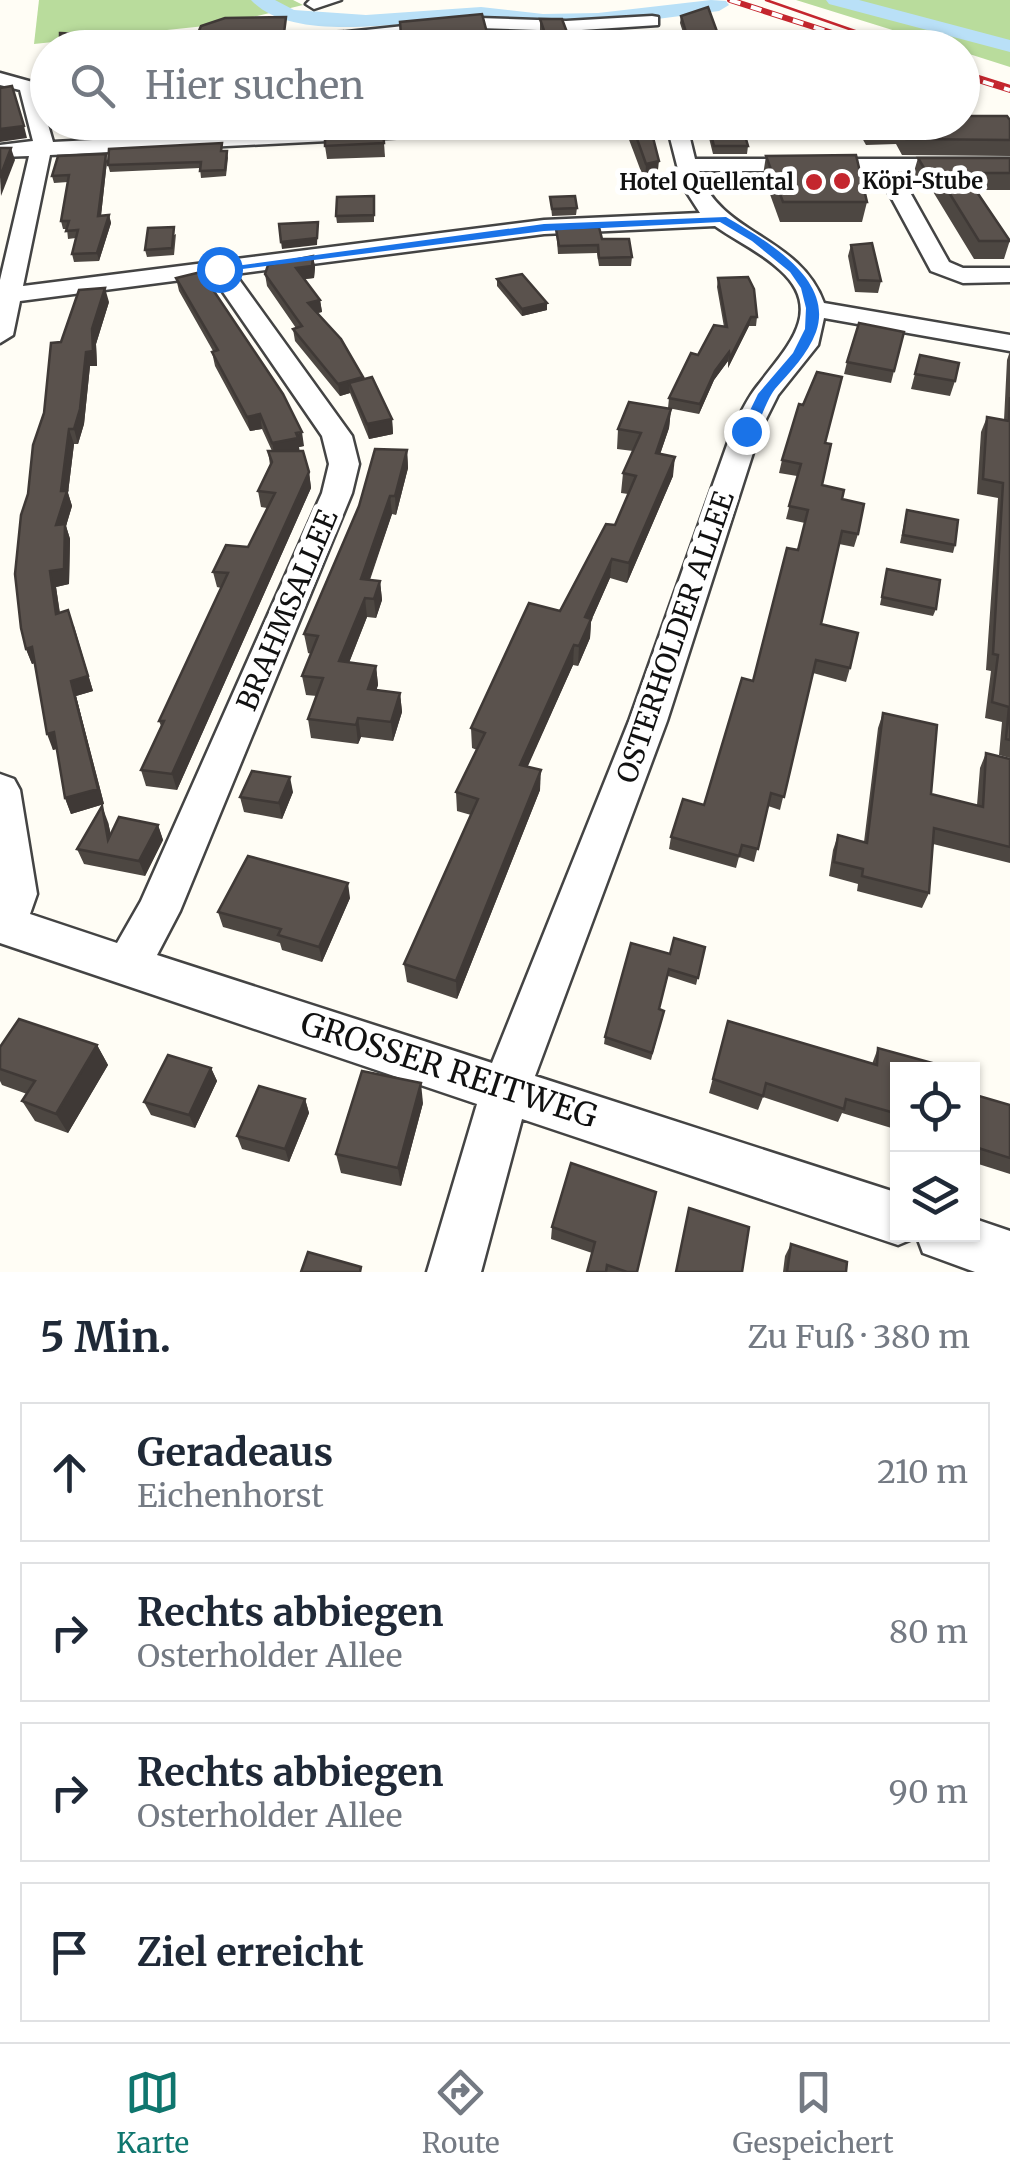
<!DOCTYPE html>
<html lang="de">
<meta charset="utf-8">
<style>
body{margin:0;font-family:Merriweather,serif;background:#f2f2f3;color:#1f2937}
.controls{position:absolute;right:30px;bottom:30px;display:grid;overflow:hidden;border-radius:0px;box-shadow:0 2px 8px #0004}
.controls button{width:90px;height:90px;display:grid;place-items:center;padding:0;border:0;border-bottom:2px solid #e0e1e3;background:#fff;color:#1f2937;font:50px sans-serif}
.stop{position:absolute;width:30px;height:30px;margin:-22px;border:8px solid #1a73e8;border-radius:50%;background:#fff}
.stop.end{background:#1a73e8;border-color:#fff;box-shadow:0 2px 10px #0008}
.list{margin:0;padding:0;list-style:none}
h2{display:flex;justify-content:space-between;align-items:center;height:130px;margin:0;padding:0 40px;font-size:42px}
h2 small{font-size:32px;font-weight:400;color:#747a83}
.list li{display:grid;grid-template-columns:65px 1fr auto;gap:30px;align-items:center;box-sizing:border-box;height:140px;margin:0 20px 20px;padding:0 20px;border:2px solid #e0e1e3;border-radius:0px}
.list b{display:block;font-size:38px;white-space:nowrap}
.list p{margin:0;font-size:32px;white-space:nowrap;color:#747a83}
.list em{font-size:32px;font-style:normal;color:#747a83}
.icon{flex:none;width:55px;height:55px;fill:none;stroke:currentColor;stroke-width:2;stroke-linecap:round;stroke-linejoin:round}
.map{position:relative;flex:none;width:1010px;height:1272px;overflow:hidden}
.search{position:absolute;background:#fff;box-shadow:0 2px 8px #0004;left:30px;right:30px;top:30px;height:110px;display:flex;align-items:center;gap:25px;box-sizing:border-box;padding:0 35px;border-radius:55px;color:#747a83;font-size:38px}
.sheet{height:770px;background:#fff}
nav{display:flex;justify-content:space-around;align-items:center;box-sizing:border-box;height:140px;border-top:2px solid #e0e1e3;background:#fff;font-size:28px;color:#747a83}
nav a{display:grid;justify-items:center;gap:5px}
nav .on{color:#0f766e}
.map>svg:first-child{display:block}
.forest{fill:#b9dc9c}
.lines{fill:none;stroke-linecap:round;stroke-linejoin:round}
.river{fill:#b9e0f7;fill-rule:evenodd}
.minor-casing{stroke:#444;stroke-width:5}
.minor{fill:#fff;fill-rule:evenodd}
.tram{stroke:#c4262e;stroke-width:2.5}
.rail-casing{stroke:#c4262e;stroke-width:6}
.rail{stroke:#fff;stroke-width:4;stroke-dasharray:11;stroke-linecap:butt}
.wall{fill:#4d4742}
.shaded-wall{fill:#3f3936}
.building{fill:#5a524d;stroke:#3f3936;stroke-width:2.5}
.route{fill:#1a73e8}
.poi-dot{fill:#c4262e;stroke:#fff;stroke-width:4}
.labels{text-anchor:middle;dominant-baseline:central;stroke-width:10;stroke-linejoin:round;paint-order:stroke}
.far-poi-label{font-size:22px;font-weight:bold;fill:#111;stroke:#fff;text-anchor:start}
.street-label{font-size:28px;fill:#111;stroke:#fff}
.near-street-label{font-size:32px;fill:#111;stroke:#fff}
</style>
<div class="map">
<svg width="1010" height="1272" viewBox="0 0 1010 1272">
<rect width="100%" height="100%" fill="#fffdf5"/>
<!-- forest -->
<g class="forest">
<path d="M39 0H293L303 5 224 24 34 44Z"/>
<path d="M796 0H1010V67L963 52 962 48 947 47Z"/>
</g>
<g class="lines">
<!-- river -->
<g class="river">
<path d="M251 0H275L294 10 366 15 481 7 543 14 598 13 711 0 726 1 729 5 719 11C661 18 602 29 543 26 523 25 503 20 482 19 422 17 296 48 251 0Z"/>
<path d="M826 0H859L1010 40V52L829 4Z"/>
</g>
<!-- minor casing -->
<g class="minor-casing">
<g id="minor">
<path d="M310 0H341L314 9 306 4Z"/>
<path d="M652 16 658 17V25L566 31 479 28 338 43 329 38 338 33 479 18 566 21Z"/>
<path d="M0 73 36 83 53 142 452 122H592L582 128 50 155 23 286 544 220 700 213 682 185 666 122H686L695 159H1010V171H898L949 262 963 268H1010V282L963 283 931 271 877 171H698C721 236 799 235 824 303L1010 335V351L824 318 818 345 778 395 760 431 667 721 535 1076 898 1193V1234H972V1218L1010 1231V1272H975L923 1253 917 1237 898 1245 522 1119 481 1272H427L477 1104 0 943V774L14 779 20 790 37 894 30 914 117 943 141 901 322 493 329 464 322 436 212 276 20 301 13 335 0 343V280L29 156 0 157V145L33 141 20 90 0 85ZM715 226C736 241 761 252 780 270 826 311 785 349 759 384 747 398 740 415 732 431L629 721 492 1063 157 955 180 911 352 493 359 464 352 436 235 274 544 234Z"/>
</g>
</g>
<!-- minor -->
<use href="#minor" class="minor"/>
<!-- tram -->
<g class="tram">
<path d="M766 0 904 48"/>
<path d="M962 71 1010 86"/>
</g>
<!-- rail casing -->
<g class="rail-casing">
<g id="rail">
<path d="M730 0 879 48"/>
<path d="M962 75 1010 90"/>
</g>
</g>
<!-- rail -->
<use href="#rail" class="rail"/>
</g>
<!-- wall -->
<g class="wall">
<path d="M681 16 723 48H688L680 23Z"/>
<path d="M540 19 573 48H545L540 34Z"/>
<path d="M490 44V48H401Z"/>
<path d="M1010 120V156L902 155 896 144 866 145 853 122H962Z"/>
<path d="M108 122H226L225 130 111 135Z"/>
<path d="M326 122H367L326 125Z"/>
<path d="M628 122H649L657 178 645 182 628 137Z"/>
<path d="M705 122H744L748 146 747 154H713Z"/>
<path d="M383 129 385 157 327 159 325 146Z"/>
<path d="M223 151H227L228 158 226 176 201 178 200 168 110 172 108 165Z"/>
<path d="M766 156 867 202 862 222H780L763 175Z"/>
<path d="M918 158H1010V190H976L1010 240 1004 259H974L932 190H923L913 175Z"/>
<path d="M107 161 101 216 109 215 111 223 99 261 74 262 72 254 76 238 68 239 67 229H63L61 221 68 182 54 183 52 176Z"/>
<path d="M374 196V222L337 223 336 216Z"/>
<path d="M550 197 577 208 576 215 552 216Z"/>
<path d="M556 229 602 239 632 257 631 266H599L597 253 558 254Z"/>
<path d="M176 234 174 255 147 257 145 250Z"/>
<path d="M851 245 881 281 878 293 855 292 848 256Z"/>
<path d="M313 256 315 267 314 278 304 279 320 300 322 312 317 313 392 419 393 434 369 439 350 393 340 396 295 341 293 329 296 328 267 286 265 274Z"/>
<path d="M176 278 304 446 299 447V451L309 472 311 488 177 790 146 786 141 770 161 726 159 721 221 588 217 587 213 572 248 547 267 508 261 507 258 491 270 465 268 451H272L262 429 250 431 215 366 212 352 213 351 179 291Z"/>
<path d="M718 278 757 317 756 326H749L728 368V361L714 380 699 414 668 408 669 398 698 355 724 327 717 287Z"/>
<path d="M497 279 547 303V310L522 316 497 286Z"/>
<path d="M109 302 96 344 97 366H90L84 424 78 444H74L68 493 72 506 66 526 70 539 69 584 56 587 60 613 74 626 93 691 76 696 104 804 71 814 65 798 57 749 53 750 34 663 32 664 26 649 28 494 44 413 61 342Z"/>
<path d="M1010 351V758L999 755 1002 722 985 718 991 671 986 670 998 498 977 494 981 432 987 417 1004 420 1007 360Z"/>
<path d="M920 355 955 381 950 396 911 389Z"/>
<path d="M847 362 894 371 891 383 844 374Z"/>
<path d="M671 409 669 428 660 454 673 476 627 583 610 578 591 621 590 638 578 666 573 665 527 767 540 790 457 999 407 982 404 964 471 815 457 811 456 792 477 750 472 748 471 728 560 611 615 525 628 494 621 493 623 473 633 451 617 449 618 429Z"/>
<path d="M826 443 822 485 842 499 858 534 854 547 839 544 821 624 850 668 846 682 813 673 780 810 768 806 754 862 739 857 736 868 669 849 671 837 704 805 753 681 798 550 805 523 786 519 797 476 779 473 782 460Z"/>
<path d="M407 450 408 468 396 515 392 514 370 580 380 581 382 600 376 618 367 617 349 663 376 666 378 685 376 690 400 693 402 712 393 741 361 737 358 744 311 738 308 719 317 696 306 695 302 676 311 654 308 653 304 634Z"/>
<path d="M907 510 955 545 953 553 900 543Z"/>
<path d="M887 569 936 609 933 616 880 605Z"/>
<path d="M883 713 931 794 977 805 980 768 986 753 1010 759V863L933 844 929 893 922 908 857 891 858 884 829 876 833 850 838 835 864 842 878 728Z"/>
<path d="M293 792 282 819 244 812 240 797Z"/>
<path d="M108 822 111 835 158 825 163 840 145 876 84 864 77 849Z"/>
<path d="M350 898 322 962 282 950 280 943 223 927 218 912Z"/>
<path d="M705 947 696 985 668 976 659 1009 664 1011 651 1060 604 1044 605 1037 670 954Z"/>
<path d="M728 1021 872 1064 878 1048 898 1070V1130L842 1113 838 1122 763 1097 758 1110 709 1093Z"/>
<path d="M97 1045 108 1065 68 1133 35 1121 22 1101 27 1094 2 1085 0 1081V1047Z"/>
<path d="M211 1068 217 1081 195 1128 151 1115 144 1102Z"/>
<path d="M972 1094 1010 1105V1174L972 1162Z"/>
<path d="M305 1099 309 1113 289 1162 242 1149 237 1136Z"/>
<path d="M423 1103 401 1186 341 1173 336 1154Z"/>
<path d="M571 1163 637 1272H587L592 1253 551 1239 552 1227Z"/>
<path d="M791 1244 846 1272H783L785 1256Z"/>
</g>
<!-- shaded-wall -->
<g class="shaded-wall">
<path d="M103 35 106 48H91Z"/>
<path d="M24 126 27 138 0 142V129Z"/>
<path d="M11 148 15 160 1 196 0 177Z"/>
<path d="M106 154 107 161 100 224 98 216Z"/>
<path d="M659 161 657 178 645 182 646 164Z"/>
<path d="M109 215 111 223 99 261 97 253Z"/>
<path d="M318 222 317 245 282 249 281 242Z"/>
<path d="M313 256 315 267 314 278 298 280 296 268Z"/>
<path d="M105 288 109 302 96 344 97 366H90L84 424 78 444 74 429 86 352Z"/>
<path d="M320 300 322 312 309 315 308 303Z"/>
<path d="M547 303V310L522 316V309Z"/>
<path d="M751 317 749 326 728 368 730 358Z"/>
<path d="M729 352 728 361 714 380 699 414 700 404 715 371Z"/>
<path d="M363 377 364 389 349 383 350 393 340 396 338 384Z"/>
<path d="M671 409 669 428 654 472 656 453Z"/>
<path d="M260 414 262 429 250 431 247 417Z"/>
<path d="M392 419 393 434 369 439 367 424Z"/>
<path d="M69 429 74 444 68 493 72 506 66 526 70 539 69 584 56 587 62 629 56 614 50 571Z"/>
<path d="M302 432 304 446 299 447 300 453 275 457 272 443Z"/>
<path d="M407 450 408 468 396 515 395 496Z"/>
<path d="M675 457 673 476 627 583 629 563Z"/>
<path d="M309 472 311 488 177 790 172 774Z"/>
<path d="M390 496 392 514 363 598 361 579Z"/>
<path d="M612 559 610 578 591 621 590 638 578 666 579 646 585 617Z"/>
<path d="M380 581 382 600 376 618 374 599Z"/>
<path d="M365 598 367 617 342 680 339 661Z"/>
<path d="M68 610 93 691 76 696 104 804 71 814 65 798 71 681Z"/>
<path d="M574 645 573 665 520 784V765Z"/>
<path d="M32 647 38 662 32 664 26 649Z"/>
<path d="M376 666 378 685 371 708 368 689Z"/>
<path d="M400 693 402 712 393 741 391 722Z"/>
<path d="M358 718 361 737 358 744 356 725Z"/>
<path d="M54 732 60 747 53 750 47 734Z"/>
<path d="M541 770 540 790 457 999 456 981Z"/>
<path d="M290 777 293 792 282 819 279 803Z"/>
<path d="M102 806 108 822 115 855 108 840Z"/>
<path d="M158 825 163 840 145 876 139 861Z"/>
<path d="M348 883 350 898 322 962 319 947Z"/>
<path d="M97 1045 108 1065 68 1133 56 1114Z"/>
<path d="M211 1068 217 1081 195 1128 189 1115Z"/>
<path d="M421 1083 423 1103 401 1186 398 1168Z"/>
<path d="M305 1099 309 1113 289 1162 285 1149Z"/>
</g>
<!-- building -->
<g class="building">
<path d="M708 7 723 48H691L681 16Z"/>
<path d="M482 14 490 44 402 48 400 22Z"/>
<path d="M286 17 284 33 343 31 344 48H126L113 43 195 40 201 26 225 18Z"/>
<path d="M540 19H562L573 48H550Z"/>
<path d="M60 33 103 35 91 48H60Z"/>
<path d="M608 42H636L639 48H608Z"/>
<path d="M12 86 24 126 0 129V88Z"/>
<path d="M962 116H1007L1010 120V140L906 139 899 128H869L866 122H962Z"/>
<path d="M631 122H649L659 161 646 164Z"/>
<path d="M708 122H744L746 129H743L748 146H714Z"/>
<path d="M383 129 384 143 325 146V132Z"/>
<path d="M222 143 221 151H227L225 170 200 171 201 162 108 165 109 149Z"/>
<path d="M0 148H11L0 177Z"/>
<path d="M106 154 98 216 109 215 97 253 72 254 78 230 66 231 69 221H61L69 175 52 176 58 156Z"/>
<path d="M856 155 867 202H783L766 156Z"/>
<path d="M918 158H1010V173H964L1010 241H979L937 173H927Z"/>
<path d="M374 196V215L336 216 337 197Z"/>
<path d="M575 196 577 208 552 209 550 197Z"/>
<path d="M318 222 317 238 281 242 279 224Z"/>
<path d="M174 227 172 248 145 250 148 228Z"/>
<path d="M599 227 602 239H629L632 257 599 258 598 245 559 246 556 229Z"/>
<path d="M872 243 881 281 858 280 851 245Z"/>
<path d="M313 256 312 266 296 268 320 300 308 303 341 339 363 377 338 384 293 329 302 326 265 274 268 265Z"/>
<path d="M201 272 283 394 302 432 296 433 298 438 272 443 260 414 247 417 212 352 218 350 176 278Z"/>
<path d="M522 274 547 303 522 309 497 279Z"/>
<path d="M748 277 754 289 757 317H751L730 358 729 352 715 371 700 404 669 398 691 353 698 355 714 325 727 327 718 278Z"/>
<path d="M105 288 92 329 93 351 86 352 80 409 74 429H69L61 491H67L56 525 65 524 64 569 50 571 56 614 68 610 88 676 71 681 98 789 65 798 54 732 47 734 32 647 26 649 21 628 15 574 21 515 28 494 33 445 44 413 51 343 61 342 79 290Z"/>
<path d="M859 323 904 332 894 371 847 362Z"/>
<path d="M920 355 959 363 955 381 915 374Z"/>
<path d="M817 372 842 377 825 443 831 444 822 485 844 490 842 499 864 504 858 534 842 531 821 624 858 633 850 668 816 660 784 797 771 793 758 849 742 845 739 856 671 837 683 799 704 805 742 678 753 681 787 548 798 550 808 510 789 506 801 464 782 460 799 404 803 405Z"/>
<path d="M372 377 392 419 367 424 349 383Z"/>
<path d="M1010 397V740L1006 739 1009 707 992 702 998 655 993 654 1003 483 983 479 987 417 1009 421Z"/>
<path d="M629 402 671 409 656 453 675 457 629 563 612 559 585 617 591 619 579 646 574 645 520 765 541 770 456 981 404 964 478 799 456 792 485 733 471 728 529 603 560 611 606 524 615 525 636 476 623 473 641 433 618 429Z"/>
<path d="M375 449 407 450 395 496H390L361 579 380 581 374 599 365 598 339 661 376 666 368 689 400 693 391 722 358 718 356 725 308 719 323 678 302 676 318 636 304 634 359 506Z"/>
<path d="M268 451H303L309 472 172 774 141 770 164 721H159L228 573 213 572 226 545 248 547 275 493 258 491 272 462Z"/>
<path d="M907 510 958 520 955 545 903 535Z"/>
<path d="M887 569 940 580 936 609 882 597Z"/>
<path d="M883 713 937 725 931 794 983 807 986 753 1010 759V847L934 828 929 893 862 876 863 869 834 862 838 835 867 843Z"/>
<path d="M252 771 290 777 279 803 240 797Z"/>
<path d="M102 806 108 840 119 817 158 825 139 861 77 849Z"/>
<path d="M248 856 348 883 319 947 278 935 281 929 218 912Z"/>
<path d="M674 938 705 947 698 978 669 969 659 1009 664 1011 652 1053 605 1037 631 943 670 954Z"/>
<path d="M19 1019 97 1045 56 1114 22 1101 35 1081 0 1069V1047Z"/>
<path d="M728 1021 877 1065 878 1048 932 1063 931 1070H898V1114L846 1099 844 1109 766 1083 763 1096 713 1079Z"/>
<path d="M168 1055 211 1068 189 1115 144 1102Z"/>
<path d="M362 1071 421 1083 398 1168 336 1154Z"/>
<path d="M259 1086 305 1099 285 1149 237 1136Z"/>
<path d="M972 1094 1010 1105V1158L972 1146Z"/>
<path d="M571 1163 656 1192 637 1272H627L607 1265 606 1272H587L595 1242 552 1227Z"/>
<path d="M689 1208 749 1227 742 1272H676Z"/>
<path d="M791 1244 847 1262 846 1272H787Z"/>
<path d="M308 1252 361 1267 360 1272H301Z"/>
</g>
<!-- route -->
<path class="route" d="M726 217C763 239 835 278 816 332 808 354 790 372 775 389 764 403 761 427 746 435L740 431 758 394 793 353 805 329 806 308 801 288 790 272 752 241 720 222 544 231 219 272 213 269 544 224Z"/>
<!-- markers -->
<g class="poi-dot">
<circle cx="842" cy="181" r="10"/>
<circle cx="814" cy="182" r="10"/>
</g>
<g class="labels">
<!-- far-poi labels -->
<g class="far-poi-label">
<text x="862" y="181">Köpi-Stube</text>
<text x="794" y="182" text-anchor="end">Hotel Quellental</text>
</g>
<!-- street labels -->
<g class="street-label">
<text transform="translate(287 610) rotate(-67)">BRAHMSALLEE</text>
<text transform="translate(675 637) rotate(-71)">OSTERHOLDER ALLEE</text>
</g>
<!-- near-street labels -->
<g class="near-street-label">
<text transform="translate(449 1070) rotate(18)">GROSSER REITWEG</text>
</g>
</g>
</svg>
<div class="controls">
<button><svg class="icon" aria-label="locate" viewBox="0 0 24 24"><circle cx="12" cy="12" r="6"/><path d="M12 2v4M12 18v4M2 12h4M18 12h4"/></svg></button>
<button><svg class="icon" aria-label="layers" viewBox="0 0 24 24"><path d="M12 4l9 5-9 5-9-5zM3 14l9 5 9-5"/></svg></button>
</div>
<div class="stop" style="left:219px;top:269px"></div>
<div class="stop end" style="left:746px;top:431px"></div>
<div class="search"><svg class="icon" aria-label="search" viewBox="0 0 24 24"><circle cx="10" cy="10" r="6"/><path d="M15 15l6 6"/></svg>Hier suchen</div>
</div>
<section class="sheet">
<h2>5 Min.<small>Zu Fuß · 380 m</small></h2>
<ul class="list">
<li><svg class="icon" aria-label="ahead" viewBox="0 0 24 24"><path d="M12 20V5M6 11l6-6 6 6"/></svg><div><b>Geradeaus</b><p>Eichenhorst</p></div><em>210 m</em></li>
<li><svg class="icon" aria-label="right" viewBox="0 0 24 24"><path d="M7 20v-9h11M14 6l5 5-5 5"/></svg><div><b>Rechts abbiegen</b><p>Osterholder Allee</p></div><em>80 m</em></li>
<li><svg class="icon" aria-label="right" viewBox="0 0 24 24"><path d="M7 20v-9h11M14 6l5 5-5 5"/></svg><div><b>Rechts abbiegen</b><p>Osterholder Allee</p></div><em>90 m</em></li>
<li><svg class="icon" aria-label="arrive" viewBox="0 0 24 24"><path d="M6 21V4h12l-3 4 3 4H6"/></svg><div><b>Ziel erreicht</b></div></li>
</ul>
</section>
<nav>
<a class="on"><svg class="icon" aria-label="map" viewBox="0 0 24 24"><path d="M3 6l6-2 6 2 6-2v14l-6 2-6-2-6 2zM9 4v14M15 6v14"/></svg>Karte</a>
<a><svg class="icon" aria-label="directions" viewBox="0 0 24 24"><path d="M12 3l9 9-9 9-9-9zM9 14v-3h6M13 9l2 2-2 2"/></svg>Route</a>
<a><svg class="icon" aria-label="saved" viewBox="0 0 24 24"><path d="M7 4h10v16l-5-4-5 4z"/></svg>Gespeichert</a>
</nav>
